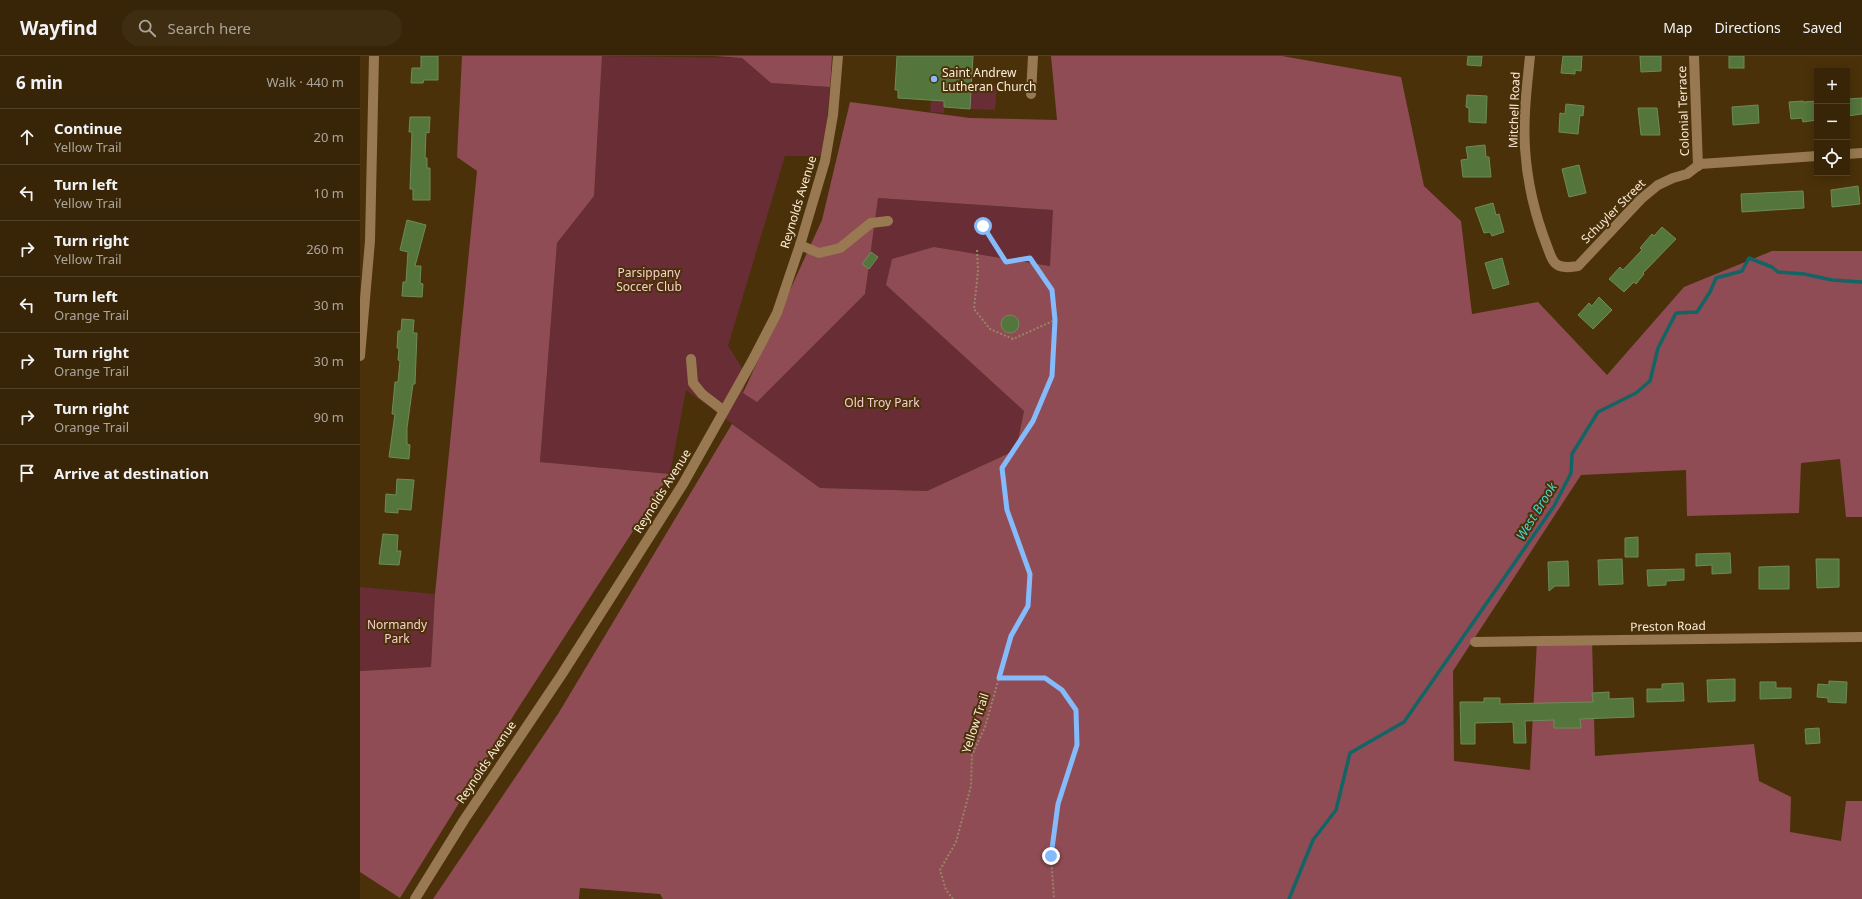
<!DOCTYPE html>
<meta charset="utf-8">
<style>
body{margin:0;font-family:"Noto Sans",sans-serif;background:#3f2d11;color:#f1f3f6}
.controls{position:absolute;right:12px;top:12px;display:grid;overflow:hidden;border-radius:0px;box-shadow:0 2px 10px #0003}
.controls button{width:36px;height:36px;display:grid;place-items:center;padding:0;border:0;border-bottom:1px solid #524228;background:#382507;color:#f1f3f6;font:20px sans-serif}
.stop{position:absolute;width:12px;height:12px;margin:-9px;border:3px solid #85bbfb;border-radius:50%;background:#fff}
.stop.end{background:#85bbfb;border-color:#fff;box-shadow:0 1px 4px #0008}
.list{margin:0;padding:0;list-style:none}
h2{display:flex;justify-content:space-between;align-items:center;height:52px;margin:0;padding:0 16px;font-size:17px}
h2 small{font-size:13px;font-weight:400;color:#aba59b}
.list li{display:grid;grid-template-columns:26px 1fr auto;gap:12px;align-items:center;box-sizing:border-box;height:56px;padding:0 16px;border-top:1px solid #524228}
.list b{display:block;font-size:15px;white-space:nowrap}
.list p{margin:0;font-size:13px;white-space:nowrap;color:#aba59b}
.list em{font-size:13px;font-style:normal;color:#aba59b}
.icon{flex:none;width:22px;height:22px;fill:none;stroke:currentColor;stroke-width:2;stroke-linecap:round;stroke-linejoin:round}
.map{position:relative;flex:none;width:1502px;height:843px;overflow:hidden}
header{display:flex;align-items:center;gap:24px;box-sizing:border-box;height:56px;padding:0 20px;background:#382507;border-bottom:1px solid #524228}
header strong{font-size:19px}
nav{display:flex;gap:22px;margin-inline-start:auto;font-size:14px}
.search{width:280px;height:36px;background:#3f2d11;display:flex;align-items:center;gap:10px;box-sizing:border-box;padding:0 14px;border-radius:22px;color:#aba59b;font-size:15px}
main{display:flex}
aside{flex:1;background:#382507}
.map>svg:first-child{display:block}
.green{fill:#692d35}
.forest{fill:#904c54}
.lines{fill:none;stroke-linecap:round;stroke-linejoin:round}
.stream{stroke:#126564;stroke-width:3.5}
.building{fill:#54753c;stroke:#6e8b59}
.path{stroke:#998465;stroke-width:2;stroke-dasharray:2 2;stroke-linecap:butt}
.minor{stroke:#987951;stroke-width:10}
.route{stroke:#85bbfb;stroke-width:5}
.poi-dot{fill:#85bbfb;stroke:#4a3109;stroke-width:1.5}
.labels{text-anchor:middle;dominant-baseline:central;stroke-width:4;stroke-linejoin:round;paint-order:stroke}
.poi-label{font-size:12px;fill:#fcecd8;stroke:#4a3109;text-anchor:start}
.street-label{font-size:12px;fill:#fcecd8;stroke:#4a3109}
.park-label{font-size:12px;fill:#f8cdd0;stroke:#4a3109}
.water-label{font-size:13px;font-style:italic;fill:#43d8d5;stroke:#4a3109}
</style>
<header>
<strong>Wayfind</strong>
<div class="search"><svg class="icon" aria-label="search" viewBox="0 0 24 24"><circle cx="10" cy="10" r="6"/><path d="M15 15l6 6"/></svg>Search here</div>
<nav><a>Map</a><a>Directions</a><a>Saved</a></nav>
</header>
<main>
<aside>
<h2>6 min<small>Walk · 440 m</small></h2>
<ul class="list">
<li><svg class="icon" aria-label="ahead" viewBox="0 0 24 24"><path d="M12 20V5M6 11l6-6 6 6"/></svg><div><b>Continue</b><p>Yellow Trail</p></div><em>20 m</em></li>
<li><svg class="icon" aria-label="left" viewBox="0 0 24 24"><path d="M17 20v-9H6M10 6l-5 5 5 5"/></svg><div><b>Turn left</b><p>Yellow Trail</p></div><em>10 m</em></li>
<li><svg class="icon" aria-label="right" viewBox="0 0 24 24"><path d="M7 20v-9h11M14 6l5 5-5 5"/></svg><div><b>Turn right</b><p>Yellow Trail</p></div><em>260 m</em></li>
<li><svg class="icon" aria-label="left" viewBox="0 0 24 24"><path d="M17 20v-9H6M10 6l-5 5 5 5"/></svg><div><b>Turn left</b><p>Orange Trail</p></div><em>30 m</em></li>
<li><svg class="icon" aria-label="right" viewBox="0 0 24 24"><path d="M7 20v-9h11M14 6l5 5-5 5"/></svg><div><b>Turn right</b><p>Orange Trail</p></div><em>30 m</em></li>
<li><svg class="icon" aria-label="right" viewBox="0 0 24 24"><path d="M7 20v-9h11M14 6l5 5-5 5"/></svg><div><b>Turn right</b><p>Orange Trail</p></div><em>90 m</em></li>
<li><svg class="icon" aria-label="arrive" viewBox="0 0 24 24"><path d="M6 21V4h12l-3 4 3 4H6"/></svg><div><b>Arrive at destination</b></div></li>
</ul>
</aside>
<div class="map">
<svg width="1502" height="843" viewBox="0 0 1502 843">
<rect width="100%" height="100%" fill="#4a3109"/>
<!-- green -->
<g class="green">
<path d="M242 0 382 2 411 27 470 31 467 65 461 100H425L368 290 387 319 383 337 505 238 518 142 694 154 691 210 574 191 526 229 664 355 656 394 567 435 460 432 326 334 310 418 180 406 197 187 234 140Z"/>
<path d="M611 28 637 29 635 54 610 53Z"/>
<path d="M572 35 585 36 584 57 570 56Z"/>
<path d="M0 531 75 538 71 611 0 615Z"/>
</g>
<!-- forest -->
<g class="forest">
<path d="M102 0H242L234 140 197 187 180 406 310 418 157 654 40 842 0 816V615L71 611 75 538 117 115 97 101Z"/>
<path d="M355 0H472L470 31 411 27 382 2Z"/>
<path d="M691 0H922L1041 21 1064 130 1101 165 1112 258 1178 246 1247 319 1324 231 1412 195H1502V461H1486L1480 403 1441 407 1439 457 1327 460 1326 414 1221 419 1093 615 1094 705 1170 714 1177 585 1232 583 1235 700 1394 688 1399 725 1431 741 1430 776 1481 785 1486 745H1502V843H303L300 838 220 832 219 843H73L198 658 372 368 460 432 567 435 656 394 664 355 526 229 532 203 574 191 690 210 693 154 518 142 505 238 397 346 383 337 462 164 490 46 610 62 697 64Z"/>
</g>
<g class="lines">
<!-- stream -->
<path class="stream" d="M929 843 953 784 976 754 990 697 1044 666 1194 450 1211 417 1212 398 1238 356 1276 337 1290 325 1298 292 1316 257 1337 256 1350 236 1356 222 1382 215 1389 202 1412 211 1418 216 1444 218 1472 224 1502 226"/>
</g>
<!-- building -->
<g class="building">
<path d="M61 0H78V24H64L63 27H51L52 12H61Z"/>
<path d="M537 0H613L610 53 584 51V45L538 42V34H535Z"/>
<path d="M1108 0H1122L1121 10 1107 9Z"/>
<path d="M1203 0H1222L1221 15 1215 14V18L1201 17Z"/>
<path d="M1280 0H1301V15L1281 16Z"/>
<rect x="1369" y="0" width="15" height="12"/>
<path d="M1107 39 1127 40 1126 67 1109 66V52L1106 51Z"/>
<path d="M1502 42V58L1487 60V43Z"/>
<path d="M1443 45V46L1457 45V64L1443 66 1442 62 1431 63 1429 46Z"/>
<path d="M1206 48 1224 50 1223 60 1220 59 1218 78 1199 76 1200 57 1205 58Z"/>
<path d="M1398 49 1399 67 1373 69 1372 51Z"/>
<path d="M1278 52H1297L1300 79H1281Z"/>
<path d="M50 61H70L69 77 66 76 65 102H67V112H70V144H53V133H50L52 76H49Z"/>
<path d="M1125 89 1126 101H1129L1131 121H1103L1101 104 1108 103 1106 91Z"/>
<path d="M1219 109 1226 137 1209 141 1202 113Z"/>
<path d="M1498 130 1500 148 1472 151 1471 134Z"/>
<path d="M1443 135 1444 152 1382 156 1381 138Z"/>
<path d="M1133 147 1136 159 1139 158 1144 176 1132 180 1130 176 1124 177 1115 152Z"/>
<path d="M47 164 66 169 55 210H61L60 227 63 228 62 241 42 240 43 226H46L48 196 40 194Z"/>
<path d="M1302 171 1316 183 1283 217 1284 218 1276 228 1274 226 1264 236 1249 223 1260 211 1263 214 1282 194 1280 192 1292 178 1294 180Z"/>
<path d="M511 196 518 201 509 213 502 208Z"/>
<path d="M1142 202 1149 228 1133 233 1125 207Z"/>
<path d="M1239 241 1252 254 1233 273 1218 259 1229 247 1232 250Z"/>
<circle cx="650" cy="268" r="9"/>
<path d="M42 263 54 264 53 277H57L55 328H53L47 372V388L50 389 49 403 29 401 35 358H32L35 326H38L40 305 38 304 39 292H37L38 275H41Z"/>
<path d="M37 423 54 424 51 454 38 453V457L25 456 26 438 36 439Z"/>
<path d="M23 478 38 479 37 495H41L39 509 19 508Z"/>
<path d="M1278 481V501H1265V482Z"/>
<path d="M1370 497 1371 517 1352 518V509L1336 510V498Z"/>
<path d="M1262 503 1263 528 1239 529 1238 504Z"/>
<path d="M1456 503H1479V531L1457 532Z"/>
<path d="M1208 505 1209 530H1195L1189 535 1188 506Z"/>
<path d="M1429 510V533H1399V511Z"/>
<path d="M1324 513V524L1306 525V529L1288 530 1287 514Z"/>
<path d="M1375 623V645L1348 646 1347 624Z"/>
<path d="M1469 625 1487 626 1486 647 1468 646V642L1457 641 1458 628 1469 629Z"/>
<path d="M1400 626H1416V632H1431V642L1400 643Z"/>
<path d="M1323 627 1324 645 1287 646V633H1302V628Z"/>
<path d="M1249 636V643L1273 642 1274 661 1220 663 1221 672H1194V664L1165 665 1166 687H1154L1153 666 1115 667V688H1101L1100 646H1124V642H1140V648L1233 646 1232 637Z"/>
<path d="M1459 672 1460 687 1446 688 1445 673Z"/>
</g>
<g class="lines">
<!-- path -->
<g class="path">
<path d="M617 194 618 215 614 253 630 273 653 283 695 264"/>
<path d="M639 622H685L702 634 716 654 717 689 698 748 691 800 694 843"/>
<path d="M593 843 586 834 580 814 596 786 611 730 612 699 625 671 651 580 668 550 671 518 647 454 642 411 673 365 692 321 695 264 692 234 670 202 646 206 623 170"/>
</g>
<!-- minor -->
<g class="minor">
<path d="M1170 0C1167 30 1163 61 1165 92 1167 125 1175 159 1187 190 1189 195 1191 203 1195 207 1201 213 1211 211 1218 210L1281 143 1298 129 1313 122 1327 118 1340 108 1457 100"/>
<path d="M1334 0 1338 110"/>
<path d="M671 38 673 0"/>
<path d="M1487 98 1502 97"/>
<path d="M440 189 459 197 480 192 511 167 528 165"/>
<path d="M0 300 10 185 14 0"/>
<path d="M331 303 333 327 342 338 364 355"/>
<path d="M1115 586 1502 581"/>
<path d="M55 843 104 764 202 618 323 428 391 307 417 257 440 189 465 105 473 59 478 0"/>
</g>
</g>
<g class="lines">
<!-- route -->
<path class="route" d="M623 170 646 206 670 202 692 234 695 264 692 320 673 365 642 412 647 454 670 518 668 550 651 580 639 622H685L702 634 716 654 717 689 698 748 691 800"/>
</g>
<!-- markers -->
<circle class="poi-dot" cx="574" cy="23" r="4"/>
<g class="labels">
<!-- poi labels -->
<g class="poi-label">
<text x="582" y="16">Saint Andrew<tspan x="582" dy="14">Lutheran Church</tspan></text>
</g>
<!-- street labels -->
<g class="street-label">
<text transform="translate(1154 54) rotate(-88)">Mitchell Road</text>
<text transform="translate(1323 55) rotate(-92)">Colonial Terrace</text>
<text transform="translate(438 146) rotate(-73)">Reynolds Avenue</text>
<text transform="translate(1253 155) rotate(-45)">Schuyler Street</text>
<text transform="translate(302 435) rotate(-58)">Reynolds Avenue</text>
<text transform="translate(1308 570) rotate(-1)">Preston Road</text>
<text transform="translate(615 667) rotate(-72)">Yellow Trail</text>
<text transform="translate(126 706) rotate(-56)">Reynolds Avenue</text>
</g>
<!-- park labels -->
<g class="park-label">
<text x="289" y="216">Parsippany<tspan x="289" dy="14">Soccer Club</tspan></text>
<text x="522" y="346">Old Troy Park</text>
<text x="37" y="568">Normandy<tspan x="37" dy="14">Park</tspan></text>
</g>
<!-- water labels -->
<g class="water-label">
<text transform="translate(1176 455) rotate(-58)">West Brook</text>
</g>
</g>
</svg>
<div class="controls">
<button>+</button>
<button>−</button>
<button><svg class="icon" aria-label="locate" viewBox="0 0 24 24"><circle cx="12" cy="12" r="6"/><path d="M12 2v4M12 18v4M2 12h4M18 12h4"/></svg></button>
</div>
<div class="stop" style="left:623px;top:170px"></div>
<div class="stop end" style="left:691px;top:800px"></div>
</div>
</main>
